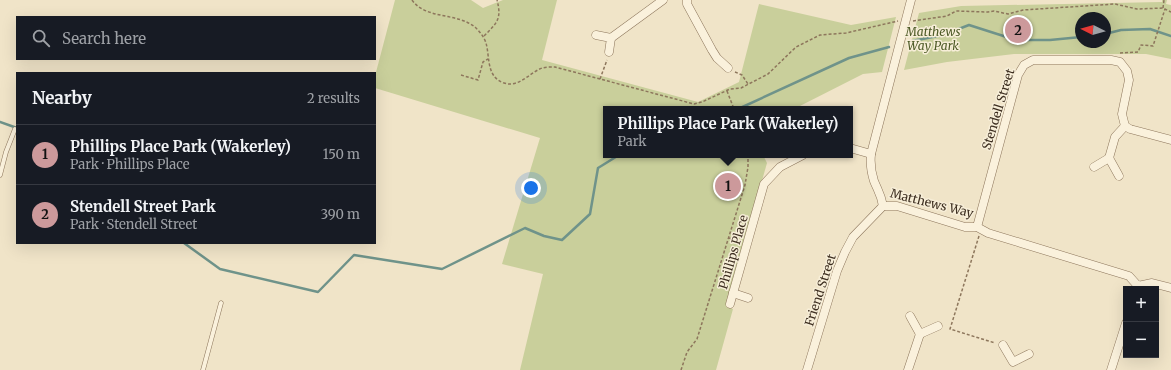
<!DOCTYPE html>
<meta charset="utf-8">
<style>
body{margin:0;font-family:Merriweather,serif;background:#20242c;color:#f1f3f6}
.controls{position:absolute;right:12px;bottom:12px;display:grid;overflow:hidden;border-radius:0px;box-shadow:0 4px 16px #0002}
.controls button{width:36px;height:36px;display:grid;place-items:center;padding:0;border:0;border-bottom:1px solid #363941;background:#171b24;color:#f1f3f6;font:20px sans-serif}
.compass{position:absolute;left:1075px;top:12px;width:36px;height:36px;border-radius:50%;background:#171b24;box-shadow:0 4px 16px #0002;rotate:275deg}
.you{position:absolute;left:531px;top:188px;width:14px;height:14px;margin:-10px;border:3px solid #fff;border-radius:50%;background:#1a73e8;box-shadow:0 0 0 6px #1a73e833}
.badge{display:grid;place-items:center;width:26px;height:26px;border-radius:50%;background:#cc999b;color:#111;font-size:13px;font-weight:700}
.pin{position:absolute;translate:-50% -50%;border:2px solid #fff;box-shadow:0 1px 4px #0006}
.popup{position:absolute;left:603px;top:106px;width:250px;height:52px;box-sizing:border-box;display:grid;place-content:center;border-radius:0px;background:#171b24;filter:drop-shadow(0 1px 3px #0005);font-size:13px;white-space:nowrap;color:#9ea1a6}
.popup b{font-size:15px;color:#f1f3f6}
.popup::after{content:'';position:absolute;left:50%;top:100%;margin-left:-8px;border:8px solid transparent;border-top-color:#171b24}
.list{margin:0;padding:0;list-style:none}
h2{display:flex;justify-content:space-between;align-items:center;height:52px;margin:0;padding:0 16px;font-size:17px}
h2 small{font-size:13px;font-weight:400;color:#9ea1a6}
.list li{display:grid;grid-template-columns:26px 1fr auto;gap:12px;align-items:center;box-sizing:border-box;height:60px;padding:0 16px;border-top:1px solid #363941}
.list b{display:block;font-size:15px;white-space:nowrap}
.list p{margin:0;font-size:13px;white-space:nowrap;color:#9ea1a6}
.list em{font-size:13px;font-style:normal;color:#9ea1a6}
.icon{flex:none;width:22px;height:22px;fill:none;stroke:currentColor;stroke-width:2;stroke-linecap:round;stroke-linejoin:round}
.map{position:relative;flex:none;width:1171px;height:370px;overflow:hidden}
.search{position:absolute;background:#171b24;box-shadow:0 4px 16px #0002;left:16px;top:16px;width:360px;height:44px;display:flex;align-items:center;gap:10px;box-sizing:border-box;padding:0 14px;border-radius:0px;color:#9ea1a6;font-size:15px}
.panel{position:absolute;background:#171b24;box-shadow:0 4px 16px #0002;left:16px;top:72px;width:360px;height:172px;border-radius:0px}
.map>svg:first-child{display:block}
.green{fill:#c9cf9b;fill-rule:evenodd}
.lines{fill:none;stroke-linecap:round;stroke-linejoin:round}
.stream{stroke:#6f938a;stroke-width:2.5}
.service-casing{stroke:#8d765c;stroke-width:5}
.minor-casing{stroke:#8d765c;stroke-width:9}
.path{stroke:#8d765c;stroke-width:1.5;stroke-dasharray:3 2;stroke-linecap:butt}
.service{stroke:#faf1dc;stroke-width:4}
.minor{stroke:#faf1dc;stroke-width:8}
.labels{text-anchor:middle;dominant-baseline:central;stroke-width:3;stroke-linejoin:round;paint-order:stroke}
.park-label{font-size:12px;font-style:italic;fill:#4d5a26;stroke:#f7eed8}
.street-label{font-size:12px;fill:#3d2e20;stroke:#f7eed8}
</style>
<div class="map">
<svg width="1171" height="370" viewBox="0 0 1171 370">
<rect width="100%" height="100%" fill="#f0e4c8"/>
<!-- green -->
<g class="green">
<path d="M395 0H471L483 8 503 0H557L542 60 698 102 739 82 759 4 851 25 896 17 882 72 863 74 794 109H606V155H763L767 163 726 307 733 309 716 370H520L543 274 502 264 540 138 375 88V76Z"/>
<path d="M1162 0H1167L1166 4 1171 5V59L1146 54H1014L947 62 904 70 919 13 961 6 1162 2ZM1081 18H1105V42H1081Z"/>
</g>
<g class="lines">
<!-- stream -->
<g class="stream">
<path d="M1105 34 1121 30 1150 29 1171 36"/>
<path d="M912 41 943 35 969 25 1016 40H1050L1081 37"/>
<path d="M738 109 849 58 889 47"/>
<path d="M0 122 17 128"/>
<path d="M184 243 220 269 318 292 354 255 442 269 525 228 544 236 562 240 590 214 598 168 619 155"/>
</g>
<!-- service casing -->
<g class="service-casing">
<g id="service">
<path d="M0 175 6 152 15 129"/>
<path d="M203 370 221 303"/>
</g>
</g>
<!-- minor casing -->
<g class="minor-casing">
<g id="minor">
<path d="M687 0V4L712 50 717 58 728 68"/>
<path d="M911 0 871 154C870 164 871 172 874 181 878 191 881 194 883 206H897L965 227H977L988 233 1129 276 1138 286 1152 283 1171 288"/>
<path d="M596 35 611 38 609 52"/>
<path d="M611 38 663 0"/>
<path d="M850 148 871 154"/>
<path d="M1109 158 1115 137 1125 126"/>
<path d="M1094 167 1109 158 1119 176"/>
<path d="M977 227 1018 75 1024 65 1033 60H1111L1120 62 1127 71 1129 80 1122 114 1125 126 1130 129 1171 140"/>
<path d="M733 293 748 298"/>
<path d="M730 304 764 184 780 167 803 155"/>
<path d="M910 316 920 334 938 326"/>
<path d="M1003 345 1013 362 1029 354"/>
<path d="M807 370 837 271 845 252 853 237 883 206"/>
<path d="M908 370 920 334"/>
<path d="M1111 370 1126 323"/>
</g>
</g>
<!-- path -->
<g class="path">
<path d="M412 0C426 20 458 12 476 28 480 32 484 37 486 43 490 57 486 77 504 83 519 88 529 73 542 68 546 67 551 67 555 67L694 104 702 102 730 89 741 88 768 74 796 47 820 35 846 33 898 21"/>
<path d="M1163 8 1164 0"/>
<path d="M913 21 947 16 956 11 988 12 994 11 1008 14 1023 10 1115 4 1137 9 1163 8 1171 12"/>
<path d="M484 36C497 23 502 19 497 0"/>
<path d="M1120 53 1138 52 1141 45 1153 46 1165 9"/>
<path d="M735 72 742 75 748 84"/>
<path d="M461 75 478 80 483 62 488 59"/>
<path d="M600 79 607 60"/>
<path d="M727 91 734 109"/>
<path d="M979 236 950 329 995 343"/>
<path d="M729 238 740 242"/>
<path d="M681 370 687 352 697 339 745 185 748 167V155"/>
</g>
<!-- service -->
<use href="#service" class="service"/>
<!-- minor -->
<use href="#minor" class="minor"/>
</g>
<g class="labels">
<!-- park labels -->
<g class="park-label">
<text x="933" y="31">Matthews<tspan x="933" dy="14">Way Park</tspan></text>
</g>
<!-- street labels -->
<g class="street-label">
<text transform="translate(998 109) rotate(-73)">Stendell Street</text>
<text transform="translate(932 203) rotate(14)">Matthews Way</text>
<text transform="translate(733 252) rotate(-74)">Phillips Place</text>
<text transform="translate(820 290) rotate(-72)">Friend Street</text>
</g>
</g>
</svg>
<div class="controls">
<button>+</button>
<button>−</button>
</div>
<svg class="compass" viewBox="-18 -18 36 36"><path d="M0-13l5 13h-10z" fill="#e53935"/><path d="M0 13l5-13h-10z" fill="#9ea1a6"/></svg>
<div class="you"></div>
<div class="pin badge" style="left:728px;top:186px">1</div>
<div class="popup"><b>Phillips Place Park (Wakerley)</b>Park</div>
<div class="pin badge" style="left:1018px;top:30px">2</div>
<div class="search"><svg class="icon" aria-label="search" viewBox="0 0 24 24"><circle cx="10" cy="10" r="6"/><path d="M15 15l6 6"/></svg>Search here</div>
<section class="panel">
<h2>Nearby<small>2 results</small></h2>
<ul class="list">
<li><span class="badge">1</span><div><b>Phillips Place Park (Wakerley)</b><p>Park · Phillips Place</p></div><em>150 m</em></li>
<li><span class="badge">2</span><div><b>Stendell Street Park</b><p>Park · Stendell Street</p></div><em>390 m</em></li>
</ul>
</section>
</div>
